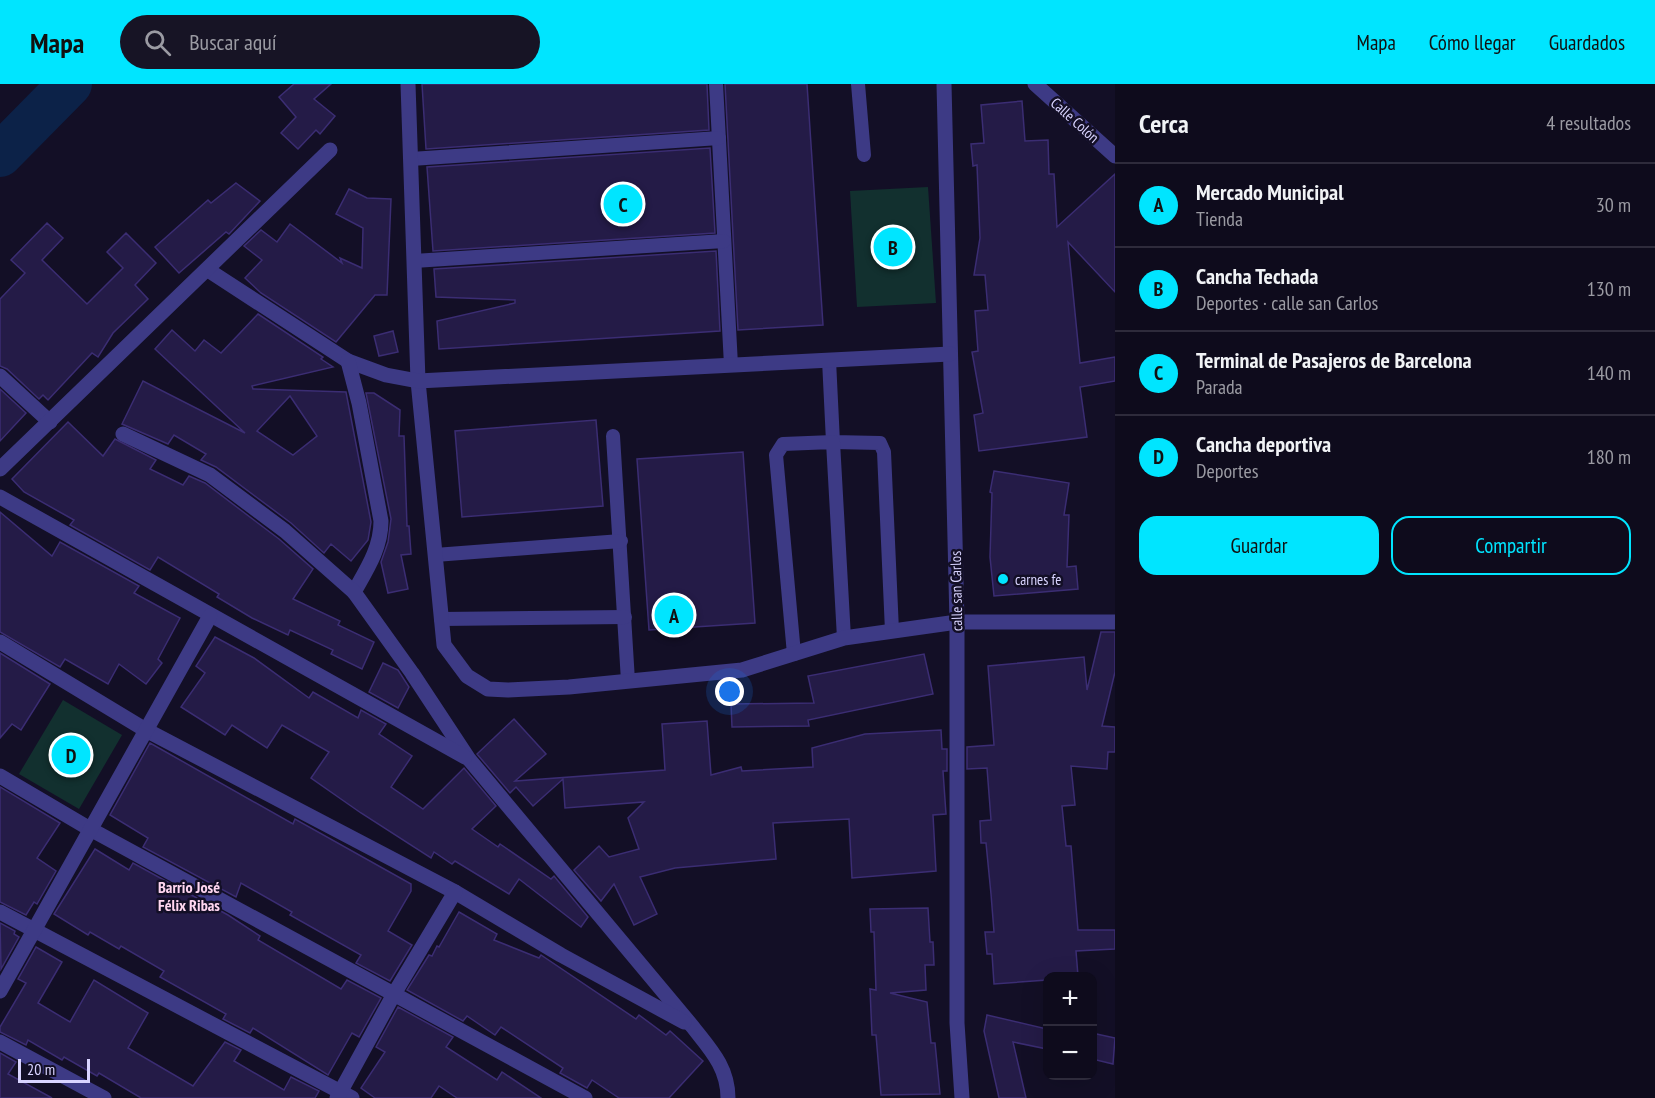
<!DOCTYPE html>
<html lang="es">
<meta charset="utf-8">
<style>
body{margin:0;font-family:"PT Sans Narrow",sans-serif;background:#171425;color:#f1f3f6}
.controls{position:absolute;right:18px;bottom:18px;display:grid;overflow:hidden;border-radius:12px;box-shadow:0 6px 24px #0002}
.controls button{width:54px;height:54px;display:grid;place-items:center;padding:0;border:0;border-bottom:2px solid #2e2b3b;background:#0e0b1c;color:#f1f3f6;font:30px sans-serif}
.scale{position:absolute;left:18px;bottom:15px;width:72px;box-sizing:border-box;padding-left:6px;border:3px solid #d9d4ff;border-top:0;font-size:16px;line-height:21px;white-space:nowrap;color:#d9d4ff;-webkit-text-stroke:4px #130f26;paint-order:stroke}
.you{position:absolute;left:730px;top:608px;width:21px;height:21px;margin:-15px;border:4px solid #fff;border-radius:50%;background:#1a73e8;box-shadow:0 0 0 9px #1a73e833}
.badge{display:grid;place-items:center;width:39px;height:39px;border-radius:50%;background:#00e5ff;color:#111;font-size:20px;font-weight:700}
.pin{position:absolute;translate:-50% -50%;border:3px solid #fff;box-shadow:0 2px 6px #0006}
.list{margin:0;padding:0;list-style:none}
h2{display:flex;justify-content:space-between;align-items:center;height:78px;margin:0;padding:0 24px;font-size:26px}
h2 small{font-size:20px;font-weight:400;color:#9b9ba3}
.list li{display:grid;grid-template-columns:39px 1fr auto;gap:18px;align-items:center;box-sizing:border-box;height:84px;padding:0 24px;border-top:2px solid #2e2b3b}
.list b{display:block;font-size:22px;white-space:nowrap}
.list p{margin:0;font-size:20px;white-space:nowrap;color:#9b9ba3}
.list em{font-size:20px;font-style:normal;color:#9b9ba3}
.actions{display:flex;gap:12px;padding:18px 24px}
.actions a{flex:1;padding:14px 0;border:2px solid #00e5ff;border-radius:18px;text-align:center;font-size:21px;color:#00e5ff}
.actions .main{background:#00e5ff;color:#111}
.icon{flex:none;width:33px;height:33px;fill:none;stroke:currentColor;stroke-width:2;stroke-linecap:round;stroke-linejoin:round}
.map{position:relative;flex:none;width:1115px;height:1014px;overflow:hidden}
header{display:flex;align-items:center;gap:36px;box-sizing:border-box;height:84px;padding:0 30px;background:#00e5ff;color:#111}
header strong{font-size:28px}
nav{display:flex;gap:33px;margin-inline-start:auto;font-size:21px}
.search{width:420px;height:54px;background:#171425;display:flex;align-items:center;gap:15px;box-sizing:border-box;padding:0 21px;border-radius:33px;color:#9b9ba3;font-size:22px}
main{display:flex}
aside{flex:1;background:#0e0b1c}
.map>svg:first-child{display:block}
.green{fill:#12302f}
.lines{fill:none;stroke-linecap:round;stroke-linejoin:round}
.river{stroke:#0c2248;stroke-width:44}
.building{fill:#241b47;stroke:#3b2d73;stroke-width:1.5;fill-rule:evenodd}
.service{stroke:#3d3a85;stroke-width:14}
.minor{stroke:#3d3a85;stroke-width:15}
.poi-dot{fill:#00e5ff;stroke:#130f26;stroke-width:2}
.labels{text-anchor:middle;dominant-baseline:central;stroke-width:5;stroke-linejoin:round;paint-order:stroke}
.street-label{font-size:15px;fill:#d9d4ff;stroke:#130f26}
.poi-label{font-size:15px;fill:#d9d4ff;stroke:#130f26;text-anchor:start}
.neighbourhood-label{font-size:16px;font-weight:bold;fill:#ffd6f0;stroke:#130f26}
</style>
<header>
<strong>Mapa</strong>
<div class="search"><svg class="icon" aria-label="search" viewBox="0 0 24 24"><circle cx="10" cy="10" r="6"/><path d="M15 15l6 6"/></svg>Buscar aquí</div>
<nav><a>Mapa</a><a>Cómo llegar</a><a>Guardados</a></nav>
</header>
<main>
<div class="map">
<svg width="1115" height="1014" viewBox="0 0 1115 1014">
<rect width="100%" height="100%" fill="#130f26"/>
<!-- green -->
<g class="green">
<path d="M928 103 936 219 857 223 850 107Z"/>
<path d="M63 616 122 651 79 725 19 690Z"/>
</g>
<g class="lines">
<!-- river -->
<path class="river" d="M0 71 70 0"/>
</g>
<!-- building -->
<g class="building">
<path d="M294 0H331L314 15 335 32 320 50 316 46 298 65 281 49 296 33 279 13Z"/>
<path d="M422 0H707L709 46 426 65Z"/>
<path d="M725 0H807L823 241 738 246Z"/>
<path d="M1022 17 1025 57 1048 56 1049 90H1054L1057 143 1115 90V208L1068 158 1080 279 1115 273V297L1080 303 1087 353 979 367 974 331 983 329 972 268 978 267 975 227 988 226 985 191H974L980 154 977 81 973 82 971 60 984 59 981 21Z"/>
<path d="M710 64 715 149 433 167 427 83Z"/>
<path d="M236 99 260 117 229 150 226 148 179 189 155 163 208 116 211 119Z"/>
<path d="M349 105 367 114 391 115 387 211H375L336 258 261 209 245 194 262 176 244 162 261 146 277 158 290 140 342 179 340 174 362 184 363 144 336 130Z"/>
<path d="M47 139 63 154 42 176 87 220 123 184 107 168 126 149 156 179 135 201 148 215 113 249 98 273 92 269 48 316 43 311 39 315 7 285 0 282V215L25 189 11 176Z"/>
<path d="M716 167 720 247 439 265 437 237 515 219V216L436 213 434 185Z"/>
<path d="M258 230 323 273 321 275 333 283 252 302 253 305 346 308 371 438 368 456 351 477 331 460 324 469 291 439 216 383 201 376 206 370 174 351 168 360 122 340 143 297 245 349 155 265 172 246 195 267 204 256 221 269ZM290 312 317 352 293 371 257 347Z"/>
<path d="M393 247 398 268 379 272 374 252Z"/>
<path d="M0 305 26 329 0 357Z"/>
<path d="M366 309H374L400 326 399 352H404L407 442H409L411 470 401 471 408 505 388 509 381 478 388 458 391 435Z"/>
<path d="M596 336 603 422 462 433 455 347Z"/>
<path d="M68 338 103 372 115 355 156 376 150 385 183 401 189 392 205 399 279 455 313 485 293 515 340 537 338 541 374 558 362 585 331 570 333 566 290 546 288 551 252 534 217 513 219 510 158 473 150 486 70 441 74 436 24 408 12 395Z"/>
<path d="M743 368 755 539 649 546 637 375Z"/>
<path d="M994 387 1069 399 1064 431H1069L1067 483 1076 482 1078 505 994 512 990 473 992 409 990 408Z"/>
<path d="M0 428 52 472 60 458 139 502 134 509 180 534 158 575 162 579 146 600 119 580 108 600 65 575 60 583 0 548Z"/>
<path d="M1101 548H1115V588L1102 642 1115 643V668H1108L1107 685 1071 682 1075 721 1062 722 1066 762H1071L1078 846H1115V865L1076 867 1078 892H1047V896L994 900 992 870H987L985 848H994L991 810 986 759H981L980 737 991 736 987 684 967 685V663L994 661 988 582 1084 573 1087 606Z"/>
<path d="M215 553 254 574 309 614 313 608 358 634 361 626 386 640 379 650 412 672 391 703 423 725 464 684 496 722 472 745 498 763 500 760 551 795 554 792 588 833 581 843 519 795 509 810 455 777 452 780 434 768 431 774 361 729 311 694 329 668 282 641 267 664 232 641 225 651 181 623 205 589 196 582Z"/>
<path d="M0 569 50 600 21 646 12 640 0 654Z"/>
<path d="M924 570 933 610 808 636 809 642 732 643 731 620 814 619 808 592Z"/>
<path d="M383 579 398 586 409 603 398 624 369 608Z"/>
<path d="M514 635 546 670 515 697 665 686 662 640 707 637 711 691 741 683 742 687 813 683 812 664 865 650 941 646 942 665H947V687H943L946 730 933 731 936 787 852 794 849 735 773 739 776 775 675 784 640 793 657 830 634 841 614 800 601 817 574 786 599 762 609 773 639 765 628 734 644 718 565 724 563 695 533 722 516 703 510 709 477 670Z"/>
<path d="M150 659 293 740 295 735 411 800V807L388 847 412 861 390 897 356 879 361 871 290 831 292 828 241 799 236 813 143 763 148 754 110 731Z"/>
<path d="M0 703 60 739 37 774 56 787 37 820 34 818 26 831 0 818Z"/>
<path d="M95 765 129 786 133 779 228 831 260 852 258 856 341 905 347 896 381 914 359 953 352 949 328 991 253 944 250 949 223 935 226 930 160 893 164 887 121 862 119 865 90 848 88 851 54 830Z"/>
<path d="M928 824 930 858H933L934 881H925L926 906 890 909 927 918 931 959H935L940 1010 881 1011 876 951H872L870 905 876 906 874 848H871L870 825Z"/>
<path d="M459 828 497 850 494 856 539 874 541 871 636 935 639 931 666 951 670 947 703 977 669 1014H619L592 996 587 1004 560 989 563 984 501 943 495 951 467 932 463 937 407 906 429 871 432 872 437 862 439 863Z"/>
<path d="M0 839 15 847 14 850 19 853 1 885Z"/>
<path d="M36 863 62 878 38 919 70 938 94 896 148 929 128 964 193 1002 225 958 241 966 234 977 284 1006 291 993 319 1007 315 1014H141L99 989 97 992 64 973 62 976 28 956 26 961 0 948V943L26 899 18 895Z"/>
<path d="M398 923 453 953 446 963 497 996 502 988 541 1014H457L439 1002 431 1014H375L361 1004 385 968 376 963Z"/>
<path d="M987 931 1047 945V965L1013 958 1026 1014H999L984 947Z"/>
<path d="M1092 949 1115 954 1113 980 1092 975Z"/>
<path d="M0 969 16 978 8 990 52 1014H0Z"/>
</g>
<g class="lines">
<!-- service -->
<g class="service">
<path d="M716 0 731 281"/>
<path d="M858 0 864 71"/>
<path d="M411 75 719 54"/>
<path d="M414 177 724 157"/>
<path d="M829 276 833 358 880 359 884 368 892 547"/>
<path d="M613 352 628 597"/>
<path d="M435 471 621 457"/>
<path d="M441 535 625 533"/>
<path d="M794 570 776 371 783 360 833 358 844 554"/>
</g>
<!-- minor -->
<g class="minor">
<path d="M408 0 418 297 444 561 467 592 488 605 508 606 569 603 742 586 844 554 957 538H1115"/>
<path d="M944 0 957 538V939L962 1014"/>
<path d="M1035 0 1115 72"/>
<path d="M208 186 348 277 386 291 418 297 950 270"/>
<path d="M348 277 359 319 381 437C381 464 367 485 354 508"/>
<path d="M0 292 50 338"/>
<path d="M123 350 210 391 285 447 354 508 412 589 468 674 692 942C710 965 728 983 728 1014"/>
<path d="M0 385 330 66"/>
<path d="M0 413 465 673"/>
<path d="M0 558 144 645 455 808 561 871 684 938"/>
<path d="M0 692 90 745 585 1014"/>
<path d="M0 828 352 1014"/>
<path d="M0 907 210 532"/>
<path d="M0 958 104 1014"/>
<path d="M337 1014 394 910 455 808"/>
</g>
</g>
<!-- markers -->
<circle class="poi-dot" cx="1003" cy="495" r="6"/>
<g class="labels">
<!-- street labels -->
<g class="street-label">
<text transform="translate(1075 36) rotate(42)">Calle Colón</text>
<text transform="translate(956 507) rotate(-91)">calle san Carlos</text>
</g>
<!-- poi labels -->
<g class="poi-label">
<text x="1015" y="495">carnes fe</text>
</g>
<!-- neighbourhood labels -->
<g class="neighbourhood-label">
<text x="189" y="803">Barrio José<tspan x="189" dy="18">Félix Ribas</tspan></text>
</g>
</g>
</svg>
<div class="controls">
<button>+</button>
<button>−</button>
</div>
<div class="scale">20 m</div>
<div class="you"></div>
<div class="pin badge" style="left:674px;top:531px">A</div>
<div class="pin badge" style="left:893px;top:163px">B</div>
<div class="pin badge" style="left:623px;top:120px">C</div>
<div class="pin badge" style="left:71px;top:671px">D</div>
</div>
<aside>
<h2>Cerca<small>4 resultados</small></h2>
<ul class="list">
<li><span class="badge">A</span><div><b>Mercado Municipal</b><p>Tienda</p></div><em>30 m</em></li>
<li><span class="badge">B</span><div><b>Cancha Techada</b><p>Deportes · calle san Carlos</p></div><em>130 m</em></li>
<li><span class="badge">C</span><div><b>Terminal de Pasajeros de Barcelona</b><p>Parada</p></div><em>140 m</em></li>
<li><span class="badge">D</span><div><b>Cancha deportiva</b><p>Deportes</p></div><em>180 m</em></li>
</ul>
<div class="actions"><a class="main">Guardar</a><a>Compartir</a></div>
</aside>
</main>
